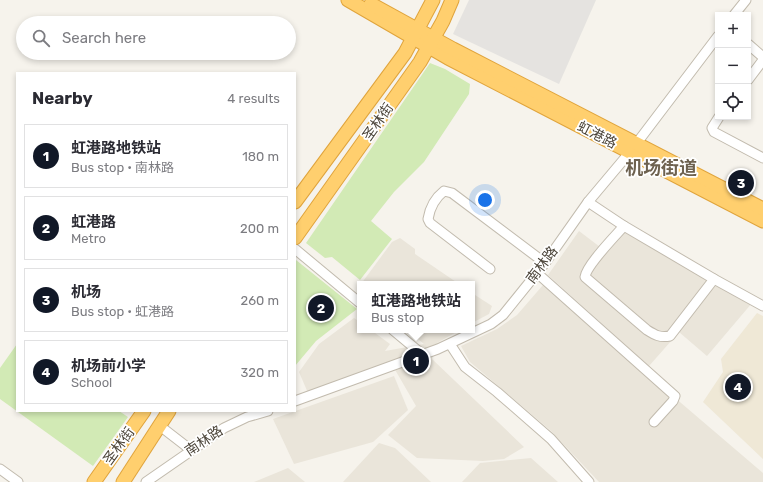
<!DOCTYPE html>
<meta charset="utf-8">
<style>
body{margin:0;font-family:Rubik,"Noto Sans SC",sans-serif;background:#f2f2f3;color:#2b2b33}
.controls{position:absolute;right:12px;top:12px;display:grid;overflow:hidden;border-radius:0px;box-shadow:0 2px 6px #0003}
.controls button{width:36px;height:36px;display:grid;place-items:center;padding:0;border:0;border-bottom:1px solid #e1e1e2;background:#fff;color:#2b2b33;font:20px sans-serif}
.you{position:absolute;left:485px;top:200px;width:14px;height:14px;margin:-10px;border:3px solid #fff;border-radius:50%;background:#1a73e8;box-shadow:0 0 0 6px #1a73e833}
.badge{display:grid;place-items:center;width:26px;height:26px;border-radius:50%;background:#111827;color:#fff;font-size:13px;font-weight:700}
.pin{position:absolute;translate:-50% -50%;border:2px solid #fff;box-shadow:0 1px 4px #0006}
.popup{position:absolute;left:357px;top:281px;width:118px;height:52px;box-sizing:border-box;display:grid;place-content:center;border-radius:0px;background:#fff;filter:drop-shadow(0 1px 3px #0005);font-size:13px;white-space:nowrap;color:#7c7c81}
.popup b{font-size:15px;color:#2b2b33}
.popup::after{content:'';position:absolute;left:50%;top:100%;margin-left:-8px;border:8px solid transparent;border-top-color:#fff}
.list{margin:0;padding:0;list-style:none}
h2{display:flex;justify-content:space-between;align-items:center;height:52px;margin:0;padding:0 16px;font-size:17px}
h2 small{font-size:13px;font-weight:400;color:#7c7c81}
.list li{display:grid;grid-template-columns:26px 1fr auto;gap:12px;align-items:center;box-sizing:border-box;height:64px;margin:0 8px 8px;padding:0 8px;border:1px solid #e1e1e2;border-radius:0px}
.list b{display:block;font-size:15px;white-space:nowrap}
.list p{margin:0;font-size:13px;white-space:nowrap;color:#7c7c81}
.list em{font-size:13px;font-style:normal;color:#7c7c81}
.icon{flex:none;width:22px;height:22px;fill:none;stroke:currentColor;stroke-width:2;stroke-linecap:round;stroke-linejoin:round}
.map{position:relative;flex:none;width:763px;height:482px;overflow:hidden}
.search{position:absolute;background:#fff;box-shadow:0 2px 6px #0003;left:16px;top:16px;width:280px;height:44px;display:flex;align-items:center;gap:10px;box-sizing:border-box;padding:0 14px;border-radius:22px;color:#7c7c81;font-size:15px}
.panel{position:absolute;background:#fff;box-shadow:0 2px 6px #0003;left:16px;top:72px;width:280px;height:340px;border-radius:0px}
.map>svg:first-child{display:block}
.residential{fill:#eae5da}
.education{fill:#efe8d6}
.green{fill:#d2eab5}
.parking{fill:#e5e3e0}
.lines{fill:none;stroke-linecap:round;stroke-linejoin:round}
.minor-casing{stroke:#c2bbae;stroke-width:11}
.highway-casing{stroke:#e0a43c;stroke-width:15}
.minor{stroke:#fff;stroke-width:9}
.highway{stroke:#ffcf6e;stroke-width:13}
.labels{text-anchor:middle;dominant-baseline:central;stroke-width:3.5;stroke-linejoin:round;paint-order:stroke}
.street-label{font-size:14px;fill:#4b4439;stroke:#fff}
.district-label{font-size:18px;font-weight:bold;fill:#6e6250;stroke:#fff}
</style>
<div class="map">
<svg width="763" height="482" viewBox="0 0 763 482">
<rect width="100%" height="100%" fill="#f6f3ec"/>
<!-- residential -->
<g class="residential">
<path d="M616 227 752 303 707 356 679 332 649 366 548 275 579 231 600 247Z"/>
<path d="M400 238 415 249V254L459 284H361L392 242Z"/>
<path d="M543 285 763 473V482H599L551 431 470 362 461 346 497 329 517 315Z"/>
<path d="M472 293 492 306 489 314 472 323Z"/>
<path d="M354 318 360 322V330H371L390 344 385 351 424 344 407 330H460L437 343 432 359 524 447 504 459 483 461 417 458 388 435 416 406 390 361 308 393 299 372 319 344Z"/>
<path d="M394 376 408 410 373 442 294 464 273 419Z"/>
<path d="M379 443 395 448 431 482H343Z"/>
<path d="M531 458 558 482H462L480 463Z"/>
<path d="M288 468 305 482H254Z"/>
</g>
<!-- education -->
<path class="education" d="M757 313 763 316V459L703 402 723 372 721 359Z"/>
<!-- green -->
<g class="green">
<path d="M430 63 445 69 470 84 469 94 424 162 394 192 371 221 392 239 360 280 332 257 325 258 306 243Z"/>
<path d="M296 260 357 309 316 341 295 366V261Z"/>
<path d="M17 344V411H119L128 417 93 466 0 399V368Z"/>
</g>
<!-- parking -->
<path class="parking" d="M469 0H596L559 84 453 34Z"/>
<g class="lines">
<!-- minor casing -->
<g class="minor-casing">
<g id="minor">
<path d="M734 15 746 0"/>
<path d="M748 44 763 57"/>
<path d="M748 80 763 60"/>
<path d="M719 117 712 128 714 132 763 158"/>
<path d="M588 202 624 226 714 279 763 306"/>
<path d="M624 226C615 236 586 266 585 277L647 330C655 335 660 338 670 336L714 279"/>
<path d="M295 249 360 303"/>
<path d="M490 269 430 223 428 219C430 207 435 198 444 191L452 193 545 263"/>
<path d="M537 273 675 396 673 401 654 422"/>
<path d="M393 330 423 355"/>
<path d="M450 344 465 367 497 392 551 439 589 482"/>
<path d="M295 401 438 349 491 324 503 315 545 263 588 202 630 152 718 36"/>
<path d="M160 426 191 450"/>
<path d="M0 469 18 482"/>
<path d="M146 482 224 428 247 417 268 411"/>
</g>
</g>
<!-- highway casing -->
<g class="highway-casing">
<g id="highway">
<path d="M348 0 448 58 763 221"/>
<path d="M371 4 453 49 763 209"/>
<path d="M295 202 405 53 433 0"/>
<path d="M295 238 420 62 443 21 452 0"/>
<path d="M94 482 144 411"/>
<path d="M123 482 169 411"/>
</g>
</g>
<!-- minor -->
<use href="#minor" class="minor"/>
<!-- highway -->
<use href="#highway" class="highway"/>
</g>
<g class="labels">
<!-- street labels -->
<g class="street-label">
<text transform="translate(378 122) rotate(-55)">圣林街</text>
<text transform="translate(597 135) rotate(27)">虹港路</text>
<text transform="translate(542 265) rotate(-53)">南林路</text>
<text transform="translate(204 441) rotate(-34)">南林路</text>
<text transform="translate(119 446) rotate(-54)">圣林街</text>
</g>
<!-- district labels -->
<g class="district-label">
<text x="661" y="168">机场街道</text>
</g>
</g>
</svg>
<div class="controls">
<button>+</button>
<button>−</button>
<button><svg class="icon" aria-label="locate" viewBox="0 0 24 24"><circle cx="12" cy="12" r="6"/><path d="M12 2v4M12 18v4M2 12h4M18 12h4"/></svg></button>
</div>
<div class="you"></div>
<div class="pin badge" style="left:416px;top:361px">1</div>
<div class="popup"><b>虹港路地铁站</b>Bus stop</div>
<div class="pin badge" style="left:321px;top:308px">2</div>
<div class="pin badge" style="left:741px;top:183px">3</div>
<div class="pin badge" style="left:738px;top:387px">4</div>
<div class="search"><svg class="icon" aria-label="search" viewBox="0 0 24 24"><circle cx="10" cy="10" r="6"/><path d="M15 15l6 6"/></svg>Search here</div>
<section class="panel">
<h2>Nearby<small>4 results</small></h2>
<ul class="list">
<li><span class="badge">1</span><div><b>虹港路地铁站</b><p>Bus stop · 南林路</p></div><em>180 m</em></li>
<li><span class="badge">2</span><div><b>虹港路</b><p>Metro</p></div><em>200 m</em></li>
<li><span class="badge">3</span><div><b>机场</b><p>Bus stop · 虹港路</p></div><em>260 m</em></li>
<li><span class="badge">4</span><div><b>机场前小学</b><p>School</p></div><em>320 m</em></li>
</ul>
</section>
</div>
